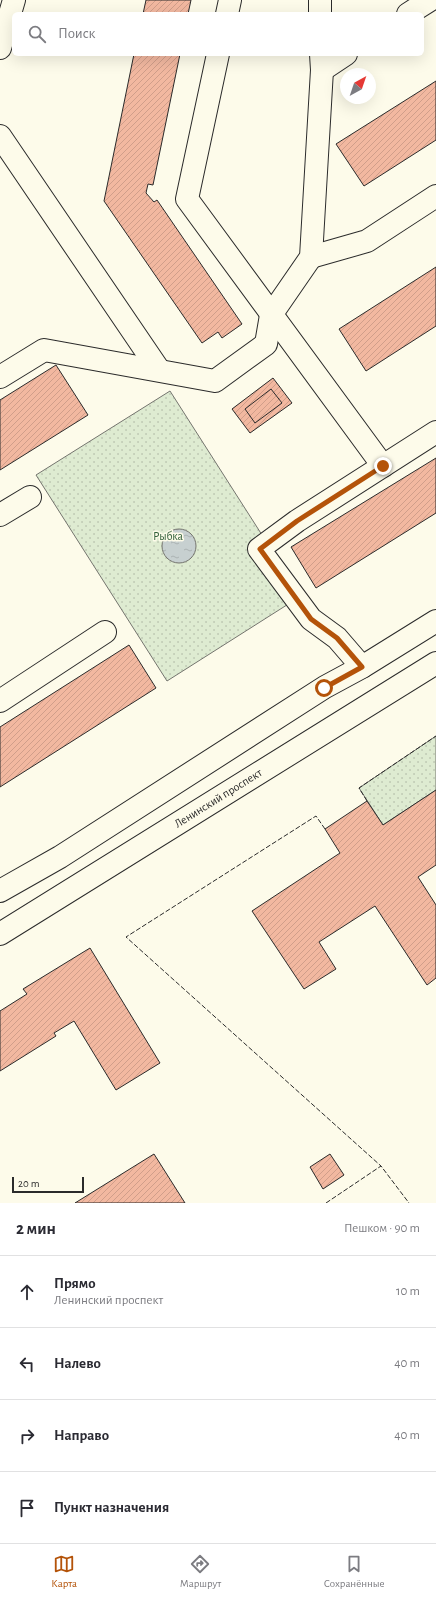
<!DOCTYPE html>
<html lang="ru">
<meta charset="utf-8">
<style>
body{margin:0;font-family:"Alegreya Sans",sans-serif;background:#f2f2f3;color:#2b2b33}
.compass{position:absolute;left:340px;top:68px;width:36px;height:36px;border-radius:50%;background:#fff;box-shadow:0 4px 16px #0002;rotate:40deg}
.scale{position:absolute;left:12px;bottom:10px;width:72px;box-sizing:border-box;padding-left:4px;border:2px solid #2b2b2b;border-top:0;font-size:11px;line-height:14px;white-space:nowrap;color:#2b2b2b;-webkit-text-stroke:3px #fdfbea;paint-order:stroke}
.stop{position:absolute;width:12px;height:12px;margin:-9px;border:3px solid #b45309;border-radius:50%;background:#fff}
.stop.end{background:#b45309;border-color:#fff;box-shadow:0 1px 4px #0008}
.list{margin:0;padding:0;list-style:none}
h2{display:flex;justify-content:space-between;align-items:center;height:52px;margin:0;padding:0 16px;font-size:17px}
h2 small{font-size:13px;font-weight:400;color:#7c7c81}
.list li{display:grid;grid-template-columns:26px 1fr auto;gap:12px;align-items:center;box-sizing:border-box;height:72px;padding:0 16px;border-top:1px solid #e1e1e2}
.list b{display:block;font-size:15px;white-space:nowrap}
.list p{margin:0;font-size:13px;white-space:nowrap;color:#7c7c81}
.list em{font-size:13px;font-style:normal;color:#7c7c81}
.icon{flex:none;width:22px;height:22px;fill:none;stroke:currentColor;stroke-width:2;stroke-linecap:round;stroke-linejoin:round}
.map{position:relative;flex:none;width:436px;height:1203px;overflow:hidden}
.search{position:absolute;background:#fff;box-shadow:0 4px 16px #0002;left:12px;right:12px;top:12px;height:44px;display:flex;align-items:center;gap:10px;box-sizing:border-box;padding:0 14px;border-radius:6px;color:#7c7c81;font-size:15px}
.sheet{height:340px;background:#fff}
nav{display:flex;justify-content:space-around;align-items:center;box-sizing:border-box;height:56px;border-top:1px solid #e1e1e2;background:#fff;font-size:11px;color:#7c7c81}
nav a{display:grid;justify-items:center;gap:2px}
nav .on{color:#b45309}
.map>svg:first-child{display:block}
.park{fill:url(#park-dots);stroke:#74746e}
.water{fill:url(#water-ripples);stroke:#74746e}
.building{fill:url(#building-hatch);stroke:#2b2b2b}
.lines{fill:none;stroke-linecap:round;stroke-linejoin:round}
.minor-casing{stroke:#2b2b2b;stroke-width:24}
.major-casing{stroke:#2b2b2b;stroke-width:24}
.minor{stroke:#fdfbea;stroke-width:22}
.major{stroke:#fdfbea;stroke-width:22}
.fence{stroke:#2b2b2b;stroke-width:1;stroke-dasharray:5 2;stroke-linecap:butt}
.route{stroke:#b45309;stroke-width:5}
.labels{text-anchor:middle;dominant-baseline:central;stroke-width:3;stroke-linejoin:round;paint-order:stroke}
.park-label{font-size:12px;fill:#34623c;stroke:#fdfbea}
.street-label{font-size:12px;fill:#2b2b2b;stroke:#fdfbea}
</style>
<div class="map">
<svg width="436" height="1203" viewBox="0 0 436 1203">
<defs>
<pattern id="park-dots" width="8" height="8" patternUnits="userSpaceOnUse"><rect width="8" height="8" fill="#deebd1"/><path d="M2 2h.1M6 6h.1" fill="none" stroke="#bfcab4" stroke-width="1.8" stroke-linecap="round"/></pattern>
<pattern id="water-ripples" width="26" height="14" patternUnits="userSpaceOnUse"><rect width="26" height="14" fill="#c7d0d0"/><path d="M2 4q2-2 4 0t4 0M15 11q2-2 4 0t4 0" fill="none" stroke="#abb3b3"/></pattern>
<pattern id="building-hatch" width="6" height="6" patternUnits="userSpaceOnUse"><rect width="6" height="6" fill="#f2b8a0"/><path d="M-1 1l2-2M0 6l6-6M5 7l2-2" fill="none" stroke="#d09e8a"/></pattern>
</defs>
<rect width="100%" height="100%" fill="#fdfbea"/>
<!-- park -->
<g class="park">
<path d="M170 391 301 596 167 681 36 475Z"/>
<path d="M436 736V790L383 825 359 788Z"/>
</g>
<!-- water -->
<circle class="water" cx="179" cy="546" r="17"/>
<!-- building -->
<g class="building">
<path d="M146 0H191L188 14H143Z"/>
<path d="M134 54H180L153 185 148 184 146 193 154 202 157 200 242 324 222 338 218 332 202 343 104 201Z"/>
<path d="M436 81V140L364 186 336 144Z"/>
<path d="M436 267V326L366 371 339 329Z"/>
<path d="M56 365 88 415 0 470V400Z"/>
<path d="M273 378 292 403 250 433 232 409Z"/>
<path d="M271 389 282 403 255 423 245 409Z"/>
<path d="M436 458V513L316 588 291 547Z"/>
<path d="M129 645 156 688 0 787V727Z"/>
<path d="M436 790V865L418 877 436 905V978L427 985 375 906 319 942 336 969 304 989 252 911 340 853 325 829 367 801 383 825Z"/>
<path d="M90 948 160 1063 116 1090 74 1021 54 1033 56 1036 0 1071V1011L27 994 23 989Z"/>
<path d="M154 1154 185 1203H75Z"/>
<path d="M330 1154 344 1175 323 1189 310 1167Z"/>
</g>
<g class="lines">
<!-- minor casing -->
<g class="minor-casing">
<g id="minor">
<path d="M227 14 230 0"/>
<path d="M320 14V0"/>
<path d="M408 14 430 0"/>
<path d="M0 48 14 0"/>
<path d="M218 54 187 199 383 466"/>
<path d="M322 70 346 54"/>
<path d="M0 136 159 370"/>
<path d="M311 257 367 241 436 196"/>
<path d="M0 377 44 350 215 381 266 344 271 315 311 257 322 70 321 54"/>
<path d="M0 515 30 497"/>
<path d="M362 667 337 638 311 619 259 549 297 521 436 432"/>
<path d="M0 701 105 632"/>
</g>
</g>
<!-- major casing -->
<g class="major-casing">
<g id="major">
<path d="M0 891 60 857 325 687 362 667 436 621"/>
<path d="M0 934 436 663"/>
</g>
</g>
<!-- minor -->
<use href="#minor" class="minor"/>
<!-- major -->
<use href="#major" class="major"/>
<!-- fence -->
<g class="fence">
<path d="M367 801 359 788 436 736"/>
<path d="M325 829 316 816 126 937 381 1166"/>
<path d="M326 1203 381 1166 409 1203"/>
</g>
</g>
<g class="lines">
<!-- route -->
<path class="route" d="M324 688 362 667 337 638 311 619 260 549 297 521 383 466"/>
</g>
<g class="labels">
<!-- park labels -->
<g class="park-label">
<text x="168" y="536">Рыбка</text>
</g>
<!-- street labels -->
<g class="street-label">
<text transform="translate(218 798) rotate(-32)">Ленинский проспект</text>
</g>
</g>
</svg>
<svg class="compass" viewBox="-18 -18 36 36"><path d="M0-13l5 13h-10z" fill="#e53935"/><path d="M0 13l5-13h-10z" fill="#7c7c81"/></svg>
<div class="scale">20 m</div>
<div class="stop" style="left:324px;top:688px"></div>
<div class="stop end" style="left:383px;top:466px"></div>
<div class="search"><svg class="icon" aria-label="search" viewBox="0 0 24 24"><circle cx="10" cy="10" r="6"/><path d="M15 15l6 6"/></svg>Поиск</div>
</div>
<section class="sheet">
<h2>2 мин<small>Пешком · 90 m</small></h2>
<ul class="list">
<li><svg class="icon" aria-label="ahead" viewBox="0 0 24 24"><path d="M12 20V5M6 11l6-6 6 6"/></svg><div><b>Прямо</b><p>Ленинский проспект</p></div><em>10 m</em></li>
<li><svg class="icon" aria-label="left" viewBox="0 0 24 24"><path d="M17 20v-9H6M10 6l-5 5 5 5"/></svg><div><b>Налево</b></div><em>40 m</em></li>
<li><svg class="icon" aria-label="right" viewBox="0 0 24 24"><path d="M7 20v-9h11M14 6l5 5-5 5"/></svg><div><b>Направо</b></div><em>40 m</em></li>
<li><svg class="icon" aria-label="arrive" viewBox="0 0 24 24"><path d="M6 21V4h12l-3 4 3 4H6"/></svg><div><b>Пункт назначения</b></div></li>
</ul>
</section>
<nav>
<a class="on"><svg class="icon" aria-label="map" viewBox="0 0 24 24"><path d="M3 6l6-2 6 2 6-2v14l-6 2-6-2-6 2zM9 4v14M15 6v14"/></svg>Карта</a>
<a><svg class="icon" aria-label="directions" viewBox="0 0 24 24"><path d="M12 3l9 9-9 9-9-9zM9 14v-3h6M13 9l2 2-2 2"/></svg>Маршрут</a>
<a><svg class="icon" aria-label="saved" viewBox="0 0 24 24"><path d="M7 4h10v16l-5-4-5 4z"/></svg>Сохранённые</a>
</nav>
